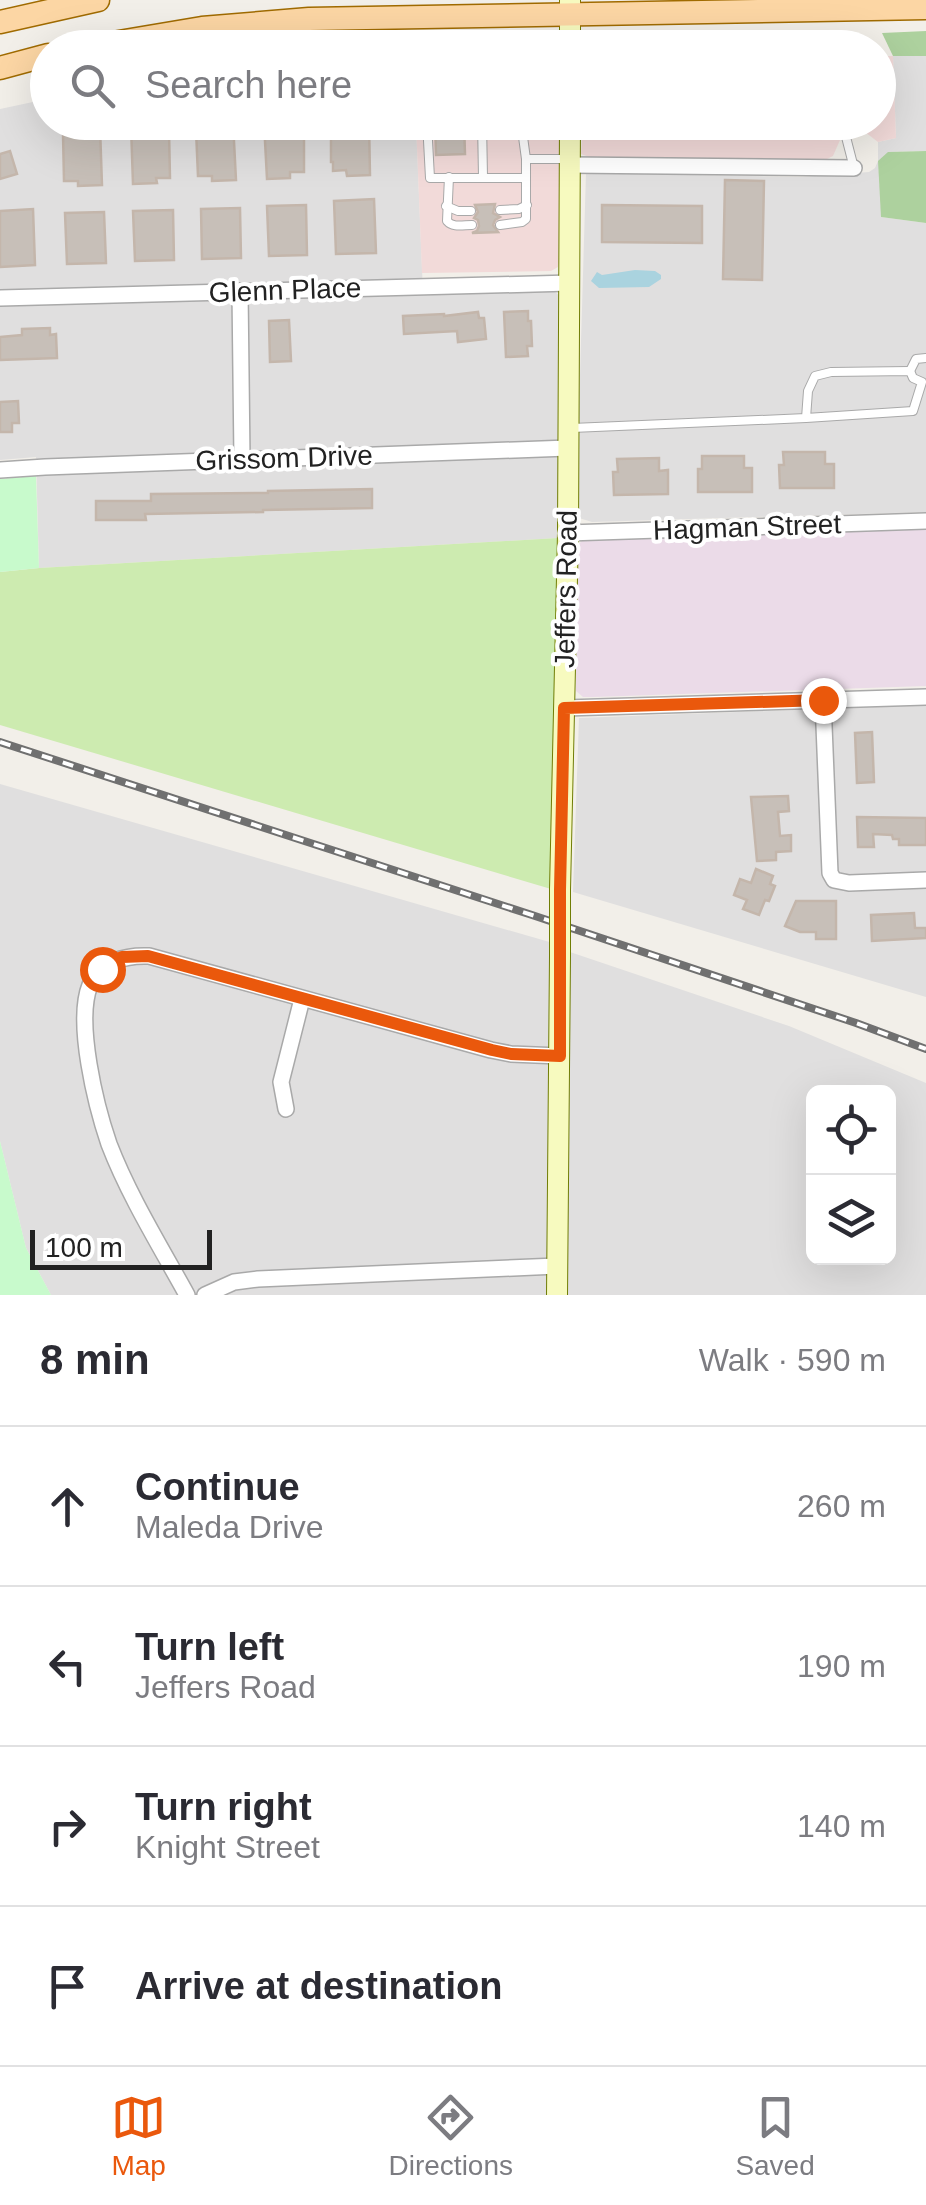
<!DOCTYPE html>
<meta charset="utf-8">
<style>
body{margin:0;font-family:Helvetica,sans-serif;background:#f7f7f7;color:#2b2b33}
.controls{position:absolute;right:30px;bottom:30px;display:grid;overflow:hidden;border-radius:15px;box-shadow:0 10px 40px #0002}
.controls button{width:90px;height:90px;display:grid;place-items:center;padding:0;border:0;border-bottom:2px solid #e1e1e2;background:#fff;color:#2b2b33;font:50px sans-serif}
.scale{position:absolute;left:30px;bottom:25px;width:182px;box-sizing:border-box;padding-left:10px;border:5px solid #222;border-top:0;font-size:28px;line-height:35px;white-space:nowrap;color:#222;-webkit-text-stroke:8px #fff;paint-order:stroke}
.stop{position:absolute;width:30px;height:30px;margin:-22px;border:8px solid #ea580c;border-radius:50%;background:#fff}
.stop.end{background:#ea580c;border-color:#fff;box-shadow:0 2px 10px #0008}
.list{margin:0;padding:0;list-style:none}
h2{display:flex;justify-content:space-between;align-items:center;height:130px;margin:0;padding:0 40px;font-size:42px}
h2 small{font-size:32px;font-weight:400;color:#7c7c81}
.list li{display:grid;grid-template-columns:65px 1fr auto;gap:30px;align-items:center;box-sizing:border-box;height:160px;padding:0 40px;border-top:2px solid #e1e1e2}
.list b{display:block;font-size:38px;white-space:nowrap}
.list p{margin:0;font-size:32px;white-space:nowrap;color:#7c7c81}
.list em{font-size:32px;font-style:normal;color:#7c7c81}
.icon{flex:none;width:55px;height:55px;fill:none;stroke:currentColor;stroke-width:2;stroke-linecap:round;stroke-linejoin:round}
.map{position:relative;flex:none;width:926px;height:1295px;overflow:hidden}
.search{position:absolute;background:#fff;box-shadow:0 10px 40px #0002;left:30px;right:30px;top:30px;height:110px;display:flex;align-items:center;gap:25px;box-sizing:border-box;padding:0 35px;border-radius:55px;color:#7c7c81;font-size:38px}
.sheet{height:770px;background:#fff}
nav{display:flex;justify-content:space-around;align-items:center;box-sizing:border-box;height:140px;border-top:2px solid #e1e1e2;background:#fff;font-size:28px;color:#7c7c81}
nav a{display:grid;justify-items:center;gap:5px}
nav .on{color:#ea580c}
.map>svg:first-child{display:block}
.residential{fill:#e0dfdf;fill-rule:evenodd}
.commercial{fill:#f2dad9}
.industrial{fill:#ebdbe8}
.grass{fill:#cdebb0}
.forest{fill:#add19e}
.park{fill:#c8facc}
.water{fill:#aad3df}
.building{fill:#c7bfb8;stroke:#c4b6ab;stroke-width:2.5}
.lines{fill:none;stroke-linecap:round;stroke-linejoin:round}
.service-casing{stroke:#a9a9a9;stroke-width:10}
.minor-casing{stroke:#a9a9a9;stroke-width:18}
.secondary-casing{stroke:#707d05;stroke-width:22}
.primary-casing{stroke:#a06b00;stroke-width:25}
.path{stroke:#fa8072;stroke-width:2.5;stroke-dasharray:5 5;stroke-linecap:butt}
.service{stroke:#fff;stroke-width:8}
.minor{stroke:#fff;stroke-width:15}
.secondary{stroke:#f7fabf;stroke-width:20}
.primary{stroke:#fcd6a4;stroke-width:22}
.rail-casing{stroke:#707070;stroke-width:8}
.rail{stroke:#fff;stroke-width:4;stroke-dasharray:11;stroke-linecap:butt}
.secondary-bridge-casing{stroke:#707d05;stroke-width:22;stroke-linecap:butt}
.secondary-bridge{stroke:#f7fabf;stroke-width:20}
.route{stroke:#ea580c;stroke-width:12}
.labels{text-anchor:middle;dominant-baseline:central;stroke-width:8;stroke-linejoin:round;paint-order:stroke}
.street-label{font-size:28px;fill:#222;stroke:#fff}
</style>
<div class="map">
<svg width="926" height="1295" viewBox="0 0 926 1295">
<rect width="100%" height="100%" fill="#f2efe9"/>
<!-- residential -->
<g class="residential">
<path d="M893 56H926V151L888 152 881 217 926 223V512L592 522 579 518 577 504 579 409 586 173 801 177 869 172 875 168 878 161V142L896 138Z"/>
<path d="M47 99 48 122 416 123 423 293 551 289 559 295 558 538 39 568 36 457 0 460V109Z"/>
<path d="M926 705V997L573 892 579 718Z"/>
<path d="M0 784 553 943 547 1295H51L26 1248 0 1141Z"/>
<path d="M570 952 789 1026 926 1083V1295H567ZM814 1092H888V1258H814Z"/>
</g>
<!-- commercial -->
<g class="commercial">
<path d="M879 56H893L896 138 878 142 865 132H852L840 140 833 156 827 159 592 158 581 154 583 123 878 122Z"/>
<path d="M416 123H561L560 259 558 267 551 271 422 273Z"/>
</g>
<!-- industrial -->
<path class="industrial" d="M926 529V686L593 697H583L576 691 577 547 583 539Z"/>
<!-- grass -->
<path class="grass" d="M558 538 551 889 0 725V572L39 568Z"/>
<!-- forest -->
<g class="forest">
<path d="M926 31V56H893L882 33Z"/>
<path d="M926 151V223L881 217 878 161 888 152Z"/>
</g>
<!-- park -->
<g class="park">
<path d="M36 476 39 568 0 572V479Z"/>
<path d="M0 1141 26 1248 51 1295H0Z"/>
</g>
<!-- water -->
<path class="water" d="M635 270 655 271 661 275V279L649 287 599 288 591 281 597 272 602 275Z"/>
<!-- building -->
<g class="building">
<path d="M233 122 236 180 212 181V176H198L196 130 210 129 209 123Z"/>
<path d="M264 122 301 125 302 134H304V172H290V178L267 179Z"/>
<path d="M345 122H369L370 175 347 176 346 170 333 171V162H331V124Z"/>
<path d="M435 122H464L465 154 436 155Z"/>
<path d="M155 125V131H169L170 178H156L157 183 133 184 131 126Z"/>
<path d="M100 127 102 185 78 186V181H64L63 134H76V128Z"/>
<path d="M10 151 17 174 0 179V154Z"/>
<path d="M725 180 764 181 762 280 723 279Z"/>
<path d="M374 199 376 253 336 254 334 201Z"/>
<path d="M495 204 493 213 500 217 495 220 493 225 498 232 472 233 477 231 479 226 478 220 474 218 478 212 475 205Z"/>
<path d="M306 205 307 255 269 256 267 206Z"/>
<path d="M602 205 702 206V243L602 242Z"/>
<path d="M240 208 241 258 202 259 201 209Z"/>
<path d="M33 209 35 265 0 267V211Z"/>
<path d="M173 210 174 260 135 261 133 211Z"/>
<path d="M104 212 106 263 67 264 65 213Z"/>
<path d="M528 311V321H531L532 346H527L528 356 506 357 504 312Z"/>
<path d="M478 312 479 318H484L486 339 458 342 457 331 404 334 403 316 444 314V316Z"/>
<path d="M289 320 291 361 270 362 269 321Z"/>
<path d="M50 328V335L56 334 57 358 0 360V337L22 335V329Z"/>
<path d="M18 401 19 423H12V432H0V402Z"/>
<path d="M783 452H825V464H834V488H780L779 465H784Z"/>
<path d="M702 456H744V468H752V492H698V469H702Z"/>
<path d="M659 458V471L668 470V494L614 495 613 472H618L617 459Z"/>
<path d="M372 489V508L263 510V512L145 514 146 520H96V501H151V494L268 493V491Z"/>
<path d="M872 732 874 782 857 783 855 733Z"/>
<path d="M788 796 789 811 778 812 780 836 791 835V851L776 852V860L757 861 751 797Z"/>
<path d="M857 817 926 818V845H899V839H893L892 835 873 834 874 847H858Z"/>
<path d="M756 869 773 876 770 884 775 886 769 901 765 900 759 915 743 909 747 900 734 895 740 879 751 883Z"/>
<path d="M796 901H836V939H816V932H800L785 926Z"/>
<path d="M914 913 915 928H926V938L872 941 871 915Z"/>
</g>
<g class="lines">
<!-- service casing -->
<g class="service-casing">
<g id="service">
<path d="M427 122 430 178H526V159L521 122"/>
<path d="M482 122 483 177"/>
<path d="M838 122 846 137 854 168"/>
<path d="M526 159H566"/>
<path d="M449 177 447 221C453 228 463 225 472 225"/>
<path d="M446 206 458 211H471"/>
<path d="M500 210 519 209 527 205"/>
<path d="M500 225 522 222 526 219V178"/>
<path d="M910 371 916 359 926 358"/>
<path d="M572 428 806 418 913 411 922 382 913 378 910 371 831 372 815 376 808 391 806 418"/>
</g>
</g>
<!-- minor casing -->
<g class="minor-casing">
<g id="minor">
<path d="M570 165 854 168"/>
<path d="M240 291 242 459"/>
<path d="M0 298 570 283"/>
<path d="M0 470 45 467 568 448"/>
<path d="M568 533 926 521"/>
<path d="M823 701 830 873 834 880 849 883 926 880"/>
<path d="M565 708 926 697"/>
<path d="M286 1109 281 1082 302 999"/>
<path d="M187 1295C160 1246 129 1196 109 1144 96 1106 75 1022 90 985 100 961 126 955 149 956L491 1050 511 1054 560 1056"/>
<path d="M205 1295 234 1282 258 1279 557 1266"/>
</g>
</g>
<!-- secondary casing -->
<g class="secondary-casing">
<g id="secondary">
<path d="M570 0V48"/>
<path d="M560 890 568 533 570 122"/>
<path d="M557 1295 560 956"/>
</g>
</g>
<!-- primary casing -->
<g class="primary-casing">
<g id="primary">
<path d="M0 22 98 0"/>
<path d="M83 48 202 28 309 19 926 8"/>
<path d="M0 68 48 55"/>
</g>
</g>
<!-- path -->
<g class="path">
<path d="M603 33 609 41 603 48"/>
<path d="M588 129 589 122"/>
</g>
<!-- service -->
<use href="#service" class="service"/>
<!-- minor -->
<use href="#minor" class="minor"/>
<!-- secondary -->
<use href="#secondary" class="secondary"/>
<!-- primary -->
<use href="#primary" class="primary"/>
<!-- rail casing -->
<g class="rail-casing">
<path id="rail" d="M0 742 532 915 856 1023 926 1049"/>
</g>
<!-- rail -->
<use href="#rail" class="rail"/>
<!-- secondary-bridge casing -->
<g class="secondary-bridge-casing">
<path id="secondary-bridge" d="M560 890V956"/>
</g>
<!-- secondary-bridge -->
<use href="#secondary-bridge" class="secondary-bridge"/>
</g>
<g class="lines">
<!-- route -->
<path class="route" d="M102 969 122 957 148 956 492 1050 511 1054 560 1056V890L564 708 823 700"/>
</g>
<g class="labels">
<!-- street labels -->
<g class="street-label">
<text transform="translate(285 290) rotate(-2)">Glenn Place</text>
<text transform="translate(284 458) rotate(-2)">Grissom Drive</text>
<text transform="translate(747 527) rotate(-2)">Hagman Street</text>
<text transform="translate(566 589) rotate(-89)">Jeffers Road</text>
</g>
</g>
</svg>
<div class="controls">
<button><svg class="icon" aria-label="locate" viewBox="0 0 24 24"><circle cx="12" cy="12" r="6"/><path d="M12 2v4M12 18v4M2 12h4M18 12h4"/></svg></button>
<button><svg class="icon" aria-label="layers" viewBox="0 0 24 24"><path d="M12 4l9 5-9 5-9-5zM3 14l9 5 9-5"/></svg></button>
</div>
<div class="scale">100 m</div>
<div class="stop" style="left:102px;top:969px"></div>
<div class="stop end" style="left:823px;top:700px"></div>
<div class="search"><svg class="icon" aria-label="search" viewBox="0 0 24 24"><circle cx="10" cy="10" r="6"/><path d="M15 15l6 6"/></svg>Search here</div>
</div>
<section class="sheet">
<h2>8 min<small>Walk · 590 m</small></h2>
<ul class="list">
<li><svg class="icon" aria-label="ahead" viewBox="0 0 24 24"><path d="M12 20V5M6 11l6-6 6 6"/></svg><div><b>Continue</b><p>Maleda Drive</p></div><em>260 m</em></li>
<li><svg class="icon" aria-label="left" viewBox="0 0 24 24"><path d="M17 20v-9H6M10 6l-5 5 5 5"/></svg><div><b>Turn left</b><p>Jeffers Road</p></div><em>190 m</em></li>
<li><svg class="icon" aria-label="right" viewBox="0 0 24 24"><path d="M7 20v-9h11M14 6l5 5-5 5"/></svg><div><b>Turn right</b><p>Knight Street</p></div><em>140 m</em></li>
<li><svg class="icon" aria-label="arrive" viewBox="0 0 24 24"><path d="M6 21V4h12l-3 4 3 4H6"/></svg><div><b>Arrive at destination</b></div></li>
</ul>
</section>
<nav>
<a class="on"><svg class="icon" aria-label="map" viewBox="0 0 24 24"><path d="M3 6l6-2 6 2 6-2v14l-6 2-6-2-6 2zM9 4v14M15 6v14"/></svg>Map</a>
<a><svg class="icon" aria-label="directions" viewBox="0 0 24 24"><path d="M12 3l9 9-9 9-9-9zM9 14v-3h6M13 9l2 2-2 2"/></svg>Directions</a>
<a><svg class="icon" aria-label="saved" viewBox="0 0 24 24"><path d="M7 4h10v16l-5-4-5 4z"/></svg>Saved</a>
</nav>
